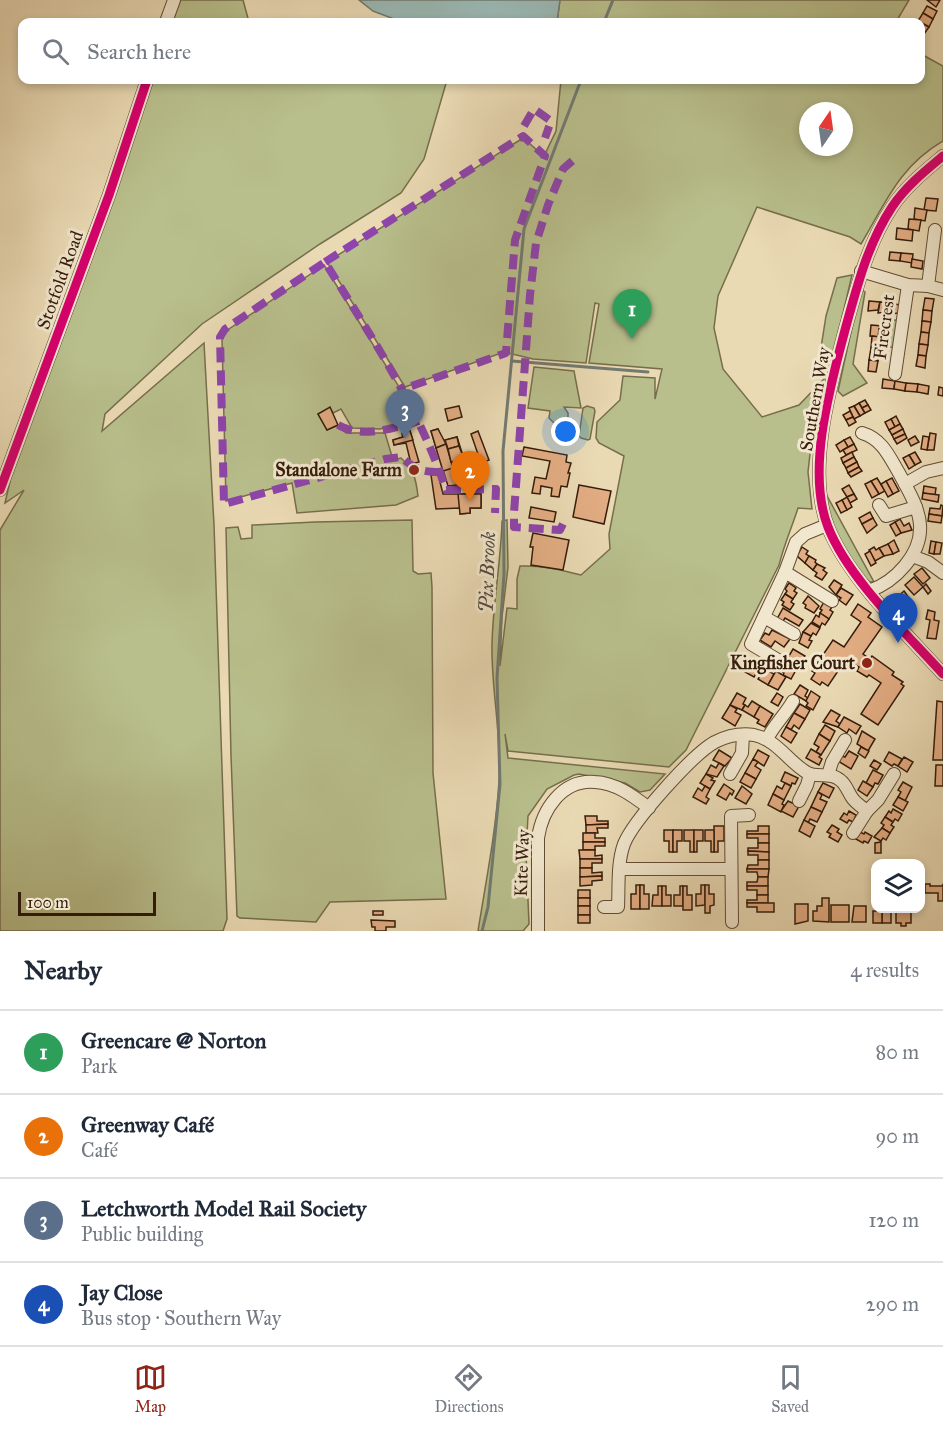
<!DOCTYPE html>
<meta charset="utf-8">
<style>
body{margin:0;font-family:"IM FELL Great Primer",serif;background:#f2f2f3;color:#1f2937}
.controls{position:absolute;right:18px;bottom:18px;display:grid;overflow:hidden;border-radius:12px;box-shadow:0 3px 9px #0003}
.controls button{width:54px;height:54px;display:grid;place-items:center;padding:0;border:0;border-bottom:2px solid #e0e1e3;background:#fff;color:#1f2937;font:30px sans-serif}
.compass{position:absolute;left:799px;top:102px;width:54px;height:54px;border-radius:50%;background:#fff;box-shadow:0 3px 9px #0003;rotate:13deg}
.scale{position:absolute;left:18px;bottom:15px;width:138px;box-sizing:border-box;padding-left:6px;border:3px solid #351c0b;border-top:0;font-size:16px;line-height:21px;white-space:nowrap;color:#351c0b;-webkit-text-stroke:4px #f1e7ce;paint-order:stroke}
.you{position:absolute;left:566px;top:432px;width:21px;height:21px;margin:-15px;border:4px solid #fff;border-radius:50%;background:#1a73e8;box-shadow:0 0 0 9px #1a73e833}
.badge{display:grid;place-items:center;width:39px;height:39px;border-radius:50%;background:#8f2418;color:#fff;font-size:20px;font-weight:700}
.pin{position:absolute;translate:-50% -50px;filter:drop-shadow(0 2px 3px #0008)}
.pin::after{content:'';position:absolute;top:32px;width:21px;height:18px;background:inherit;clip-path:polygon(0 0,100% 0,50% 100%)}
.list{margin:0;padding:0;list-style:none}
h2{display:flex;justify-content:space-between;align-items:center;height:78px;margin:0;padding:0 24px;font-size:26px}
h2 small{font-size:20px;font-weight:400;color:#747a83}
.list li{display:grid;grid-template-columns:39px 1fr auto;gap:18px;align-items:center;box-sizing:border-box;height:84px;padding:0 24px;border-top:2px solid #e0e1e3}
.list b{display:block;font-size:22px;white-space:nowrap}
.list p{margin:0;font-size:20px;white-space:nowrap;color:#747a83}
.list em{font-size:20px;font-style:normal;color:#747a83}
.icon{flex:none;width:33px;height:33px;fill:none;stroke:currentColor;stroke-width:2;stroke-linecap:round;stroke-linejoin:round}
.map{position:relative;flex:none;width:943px;height:931px;overflow:hidden}
.search{position:absolute;background:#fff;box-shadow:0 3px 9px #0003;left:18px;right:18px;top:18px;height:66px;display:flex;align-items:center;gap:15px;box-sizing:border-box;padding:0 21px;border-radius:12px;color:#747a83;font-size:22px}
.sheet{height:414px;background:#fff}
nav{display:flex;justify-content:space-around;align-items:center;box-sizing:border-box;height:84px;border-top:2px solid #e0e1e3;background:#fff;font-size:16px;color:#747a83}
nav a{display:grid;justify-items:center;gap:3px}
nav .on{color:#8f2418}
.map>svg:first-child{display:block}
.green{fill:#b8bf8c;stroke:#766e4c;stroke-width:1.5;fill-rule:evenodd}
.water{fill:#9ab9b5;stroke:#727a71;stroke-width:1.5}
.lines{fill:none;stroke-linecap:round;stroke-linejoin:round}
.stream{stroke:#727a71;stroke-width:3}
.building{fill:#e3ad83;stroke:#351c0b;stroke-width:1.5}
.minor-casing{stroke:#624c35;stroke-width:14}
.minor{stroke:#f1e7ce;stroke-width:12}
.quiet{stroke:#8e44ad;stroke-width:8;stroke-dasharray:15 8;stroke-linecap:butt}
.cycleway-casing{stroke:#f1e7ce;stroke-width:13}
.cycleway{stroke:#d6006c;stroke-width:9}
.poi-dot{fill:#8f2418;stroke:#f1e7ce;stroke-width:2}
.labels{text-anchor:middle;dominant-baseline:central;stroke-width:6;stroke-linejoin:round;paint-order:stroke}
.street-label{font-size:18px;fill:#351c0b;stroke:#f1e7ce}
.poi-label{font-size:18px;font-weight:bold;fill:#351c0b;stroke:#f1e7ce;text-anchor:end}
.water-label{font-size:20px;font-style:italic;fill:#534b3e;stroke:#f1e7ce}
</style>
<div class="map">
<svg width="943" height="931" viewBox="0 0 943 931">
<rect width="100%" height="100%" fill="#eadab4"/>
<filter id="stains"><feTurbulence type="fractalNoise" baseFrequency=".00333" numOctaves="4"/><feColorMatrix values="0 0 0 0 .2 0 0 0 0 .09 0 0 0 0 .02 0 0 0 .5 -.17"/></filter>
<radialGradient id="worn" r=".72"><stop offset=".6" stop-color="#630" stop-opacity="0"/><stop offset="1" stop-color="#630" stop-opacity=".3"/></radialGradient>
<!-- green -->
<g class="green">
<path d="M179 0H243L249 22H172Z"/>
<path d="M560 0H909L896 22H557Z"/>
<path d="M921 54 943 66V141C899 167 886 202 861 244L850 237 757 207 718 296 714 328 723 369 762 417 799 405 824 379 820 354 826 316 837 278 852 275 810 454 808 472 812 509 798 508C792 527 784 545 779 565L686 750 669 767 508 751 505 734 508 758 665 774 650 790 640 792 625 783 579 774 574 775 547 789 528 816 526 853 529 924 523 931H478C486 881 496 831 499 781 502 735 491 690 492 644 493 602 501 562 502 521L507 520 508 567 502 617 500 666 507 608 517 609V579L520 566C541 565 561 570 581 575L610 549 609 534 624 456 599 443 596 438 597 422 620 400 623 376 655 378V399L662 369 589 363 599 304 595 303 586 363 533 359 504 352 405 387 327 262 523 138 544 156 556 131 561 80H920ZM808 111H844V147H808Z"/>
<path d="M153 80H447L424 159 401 193 320 244 202 324 105 414 102 431 204 343 214 525 227 919 223 931H0V530L24 490 5 503 11 477 126 162Z"/>
<path d="M324 265 404 395 413 420 380 429 352 428 341 409 333 413 330 408 318 414 327 430 338 425 346 433H385L393 460 401 458C414 470 416 479 418 496L396 505 297 513 292 483 226 501 222 339 226 331Z"/>
<path d="M862 290 865 292 853 364 867 383 843 396 838 391 854 318Z"/>
<path d="M887 319 901 321 897 348 889 347 884 337Z"/>
<path d="M534 367 574 371 581 408 564 407 568 413V420L561 425 554 423 549 418 550 411 528 408Z"/>
<path d="M587 406 594 408 595 411 590 439 588 440 581 438 579 436 583 408Z"/>
<path d="M826 494 874 582H867L833 534Z"/>
<path d="M412 520 413 571 418 574 431 573 432 587 433 773 446 899 330 902 316 922 240 918 237 916 231 756 226 528 238 527 241 539 252 538V525L315 522Z"/>
</g>
<!-- water -->
<path class="water" d="M359 0H560L557 22H402L373 11Z"/>
<g class="lines">
<!-- stream -->
<g class="stream">
<path d="M604 22 613 0"/>
<path d="M512 361 648 372"/>
<path d="M482 931 488 907 500 784 497 678 504 574 503 451 524 229 581 80"/>
</g>
</g>
<!-- building -->
<g class="building">
<path d="M927 0H940L936 7Z"/>
<path d="M927 6 937 11 933 19 923 13Z"/>
<path d="M923 13 933 19 929 27 918 21Z"/>
<path d="M918 21 929 27 924 34 920 32V22H918Z"/>
<path d="M926 198 938 199 936 211 924 210Z"/>
<path d="M915 208 927 210 925 221 914 219Z"/>
<path d="M909 219 921 220 919 231 908 229Z"/>
<path d="M897 228 913 230 912 241 896 239Z"/>
<path d="M890 252 901 253 900 261 889 260Z"/>
<path d="M901 253 913 254 912 263 900 261Z"/>
<path d="M912 259 923 261 922 269 911 267Z"/>
<path d="M925 298 934 299 932 311 923 310Z"/>
<path d="M869 301 880 302 878 310 868 311Z"/>
<path d="M880 302 890 303 889 312 878 313Z"/>
<path d="M890 303 900 305 899 313 889 314Z"/>
<path d="M923 310 932 311 931 322 922 321Z"/>
<path d="M922 321 931 322 929 333 921 332Z"/>
<path d="M871 325 882 326 881 330 879 329 878 337 870 336Z"/>
<path d="M921 332 929 333 928 345 919 344Z"/>
<path d="M872 336 881 337 879 350 871 348Z"/>
<path d="M919 344 928 345 926 356 918 355Z"/>
<path d="M871 348 879 350 878 361 869 360Z"/>
<path d="M918 355 926 356 925 368 916 366Z"/>
<path d="M869 360 878 361 876 372 868 371Z"/>
<path d="M883 379 895 381 894 389 882 388Z"/>
<path d="M895 381 906 383 905 391 894 389Z"/>
<path d="M906 383 918 384 917 392 905 391Z"/>
<path d="M918 384 929 386 928 394 917 392Z"/>
<path d="M939 387 943 388V396L938 395Z"/>
<path d="M865 400 868 405 862 408 859 403Z"/>
<path d="M859 403 865 413 860 416 854 406Z"/>
<path d="M868 405 871 410 865 413 862 408Z"/>
<path d="M459 406 462 417 448 421 445 409Z"/>
<path d="M854 406 860 416 854 419 849 408Z"/>
<path d="M330 407 338 425 327 430 318 414Z"/>
<path d="M850 411 853 417 846 420 843 415Z"/>
<path d="M896 416 900 424 895 427 891 419Z"/>
<path d="M853 417 856 422 849 426 846 420Z"/>
<path d="M891 419 895 427 889 430 885 422Z"/>
<path d="M900 424 903 429 892 435 889 430Z"/>
<path d="M438 429 443 441 457 437 464 459 451 462 457 485 448 486 431 431Z"/>
<path d="M438 429 446 444 436 448 431 431Z"/>
<path d="M903 429 905 434 894 439 892 435Z"/>
<path d="M410 431 419 462 411 464 406 443 394 445 393 440 403 437 402 433Z"/>
<path d="M410 431 413 440 394 445 393 440 403 437 402 433Z"/>
<path d="M478 431 489 460 481 463 471 434Z"/>
<path d="M930 433 936 434 934 450H927Z"/>
<path d="M905 434 907 438 897 444 894 439Z"/>
<path d="M915 436 919 442 911 446 908 440Z"/>
<path d="M923 436 929 437 927 450 921 449Z"/>
<path d="M457 437 459 446 448 449 445 440Z"/>
<path d="M850 437 854 444 848 447 844 440Z"/>
<path d="M844 440 848 447 840 452 836 445Z"/>
<path d="M446 444 453 468 443 471 436 448Z"/>
<path d="M854 444 857 450 846 455 843 450Z"/>
<path d="M459 446 464 459 451 462 448 449Z"/>
<path d="M524 447 567 455 566 462 571 463 568 473H570L567 487 561 486 559 497 551 496 552 488 541 486 540 494 532 493 535 477 546 479 550 461 522 456Z"/>
<path d="M852 452 854 457 843 463 841 458Z"/>
<path d="M915 452 921 462 915 465 909 455Z"/>
<path d="M909 455 915 465 909 469 903 458Z"/>
<path d="M854 457 857 462 846 468 843 463Z"/>
<path d="M857 462 859 467 848 473 846 468Z"/>
<path d="M859 467 862 471 851 477 848 473Z"/>
<path d="M438 474 443 494H481V508H470V513L460 514V508L436 509 431 475Z"/>
<path d="M877 478 885 491 879 494 871 481Z"/>
<path d="M892 478 899 491 893 494 886 481Z"/>
<path d="M871 481 879 494 872 498 865 484Z"/>
<path d="M886 481 893 494 888 497 881 484Z"/>
<path d="M579 485 611 491 604 524 573 517Z"/>
<path d="M849 485 854 494 847 497 842 489Z"/>
<path d="M924 486 936 488 935 495 923 493Z"/>
<path d="M923 493 939 495 938 502 922 499Z"/>
<path d="M458 494H481V508H470V513L460 514Z"/>
<path d="M854 494 857 499 850 503 847 497Z"/>
<path d="M847 497 852 507 847 510 842 500Z"/>
<path d="M842 500 847 510 841 513 836 503Z"/>
<path d="M941 505 943 506 942 516 929 514 930 508 940 509Z"/>
<path d="M531 507 556 512 554 522 529 518Z"/>
<path d="M870 512 873 518 862 524 859 518Z"/>
<path d="M929 514 942 516 941 523 928 521Z"/>
<path d="M873 518 877 525 867 533 862 524Z"/>
<path d="M900 519 904 526 909 523 912 530 901 533 895 522Z"/>
<path d="M895 522 901 533 896 536 890 525Z"/>
<path d="M533 533 569 540 563 570 531 565 533 547H530Z"/>
<path d="M894 540 899 551 893 554 888 544Z"/>
<path d="M931 541 936 542 934 554 929 553Z"/>
<path d="M936 542 942 543 940 554H934Z"/>
<path d="M888 544 893 554 884 556 879 548Z"/>
<path d="M802 547 808 551 806 554 809 556 805 563 797 556Z"/>
<path d="M874 547 876 550 879 548 884 556 875 561 869 550Z"/>
<path d="M870 551 876 563 871 566 865 554Z"/>
<path d="M809 556 816 560 815 562 817 564 813 570 805 563Z"/>
<path d="M817 564 825 568 823 570 827 573 822 580 815 576 817 573 813 570Z"/>
<path d="M922 568 930 578 923 584 914 574Z"/>
<path d="M914 577 923 587 914 595 905 585Z"/>
<path d="M834 580 842 585 836 595 829 587Z"/>
<path d="M789 583 796 588 794 591 797 593 793 599 785 594 787 591 785 589Z"/>
<path d="M926 584 931 591 928 594 923 587Z"/>
<path d="M841 588 853 595 846 605 839 600 841 598 836 595Z"/>
<path d="M904 591 909 598 900 606 894 600Z"/>
<path d="M785 594 793 599 791 602 794 604 790 610 782 605 784 602 781 600Z"/>
<path d="M808 596 819 606 814 613 805 608 806 605 803 603Z"/>
<path d="M824 602 832 607 830 610 833 612 829 619 820 613 822 610 820 609Z"/>
<path d="M858 604 871 613 868 617 882 627 863 654 870 659 872 656 894 672 892 675 903 682 901 684 904 686 878 725 861 714 881 683 869 675 867 677 857 671 859 667 846 659 828 686 822 682 820 685 811 679 815 673 812 671 833 640 844 647 861 622 851 615Z"/>
<path d="M783 608 803 620 799 626 785 618 782 623 777 619Z"/>
<path d="M928 610 935 612 934 620 939 621 936 639 927 638 930 620 926 619Z"/>
<path d="M820 613 829 619 825 625 822 623 820 627 812 622 816 615 819 617Z"/>
<path d="M811 623 820 628 816 635 813 633 811 636 803 632Z"/>
<path d="M772 630 790 639 784 647 775 641 771 647 760 640 765 633 769 635Z"/>
<path d="M803 632 811 636 809 640 812 641 808 648 799 643Z"/>
<path d="M793 649 805 656 799 665 793 661 791 664 786 661Z"/>
<path d="M753 658 760 662 758 665 760 666 754 677 745 672Z"/>
<path d="M786 661 791 664 790 666 796 670 791 679 783 675 784 673 780 670Z"/>
<path d="M765 669 774 674 768 685 758 679Z"/>
<path d="M776 671 786 677 778 690 768 685Z"/>
<path d="M800 685 808 690 805 696 808 698 806 701 794 694Z"/>
<path d="M811 691 820 697 813 710 806 706 808 703 806 701Z"/>
<path d="M737 693 746 698 743 704 745 705 742 710 730 705Z"/>
<path d="M777 693 783 697 778 706 771 702Z"/>
<path d="M752 701 760 706 754 717 742 710 745 705 748 707Z"/>
<path d="M937 701 943 702V760H933Z"/>
<path d="M800 704 810 710 805 719 794 713Z"/>
<path d="M730 705 737 709 735 712 741 715 735 726 722 718Z"/>
<path d="M760 706 773 714 765 727 757 723 759 720 754 717Z"/>
<path d="M831 710 840 715 836 721 840 724 838 727 823 722Z"/>
<path d="M794 713 805 719 799 729 794 725 791 730 786 727Z"/>
<path d="M844 717 861 726 856 734 849 729 847 733 838 727Z"/>
<path d="M825 725 835 731 830 741 819 734Z"/>
<path d="M786 727 797 733 791 743 781 736Z"/>
<path d="M862 731 875 739 868 751 857 744Z"/>
<path d="M819 734 830 741 821 755 816 752 819 747 814 744Z"/>
<path d="M861 747 869 751 865 758 858 753Z"/>
<path d="M811 749 821 755 819 757 822 759 819 765 806 758Z"/>
<path d="M719 750 732 758 725 766 713 760Z"/>
<path d="M758 750 769 756 764 766 753 759Z"/>
<path d="M849 751 858 756 851 769 838 761 842 756 845 757Z"/>
<path d="M889 752 902 759 898 766 894 764 892 766 884 761Z"/>
<path d="M904 757 913 762 907 772 898 766Z"/>
<path d="M753 759 758 762 755 766 761 770 756 779 745 773Z"/>
<path d="M874 760 881 764 877 770 870 766Z"/>
<path d="M719 763 724 766 717 777 706 774 711 765 716 768Z"/>
<path d="M936 765H943V786H935Z"/>
<path d="M873 770 883 775 878 784 875 783 873 787 866 783Z"/>
<path d="M785 772 798 778 795 784 792 783 791 786 781 781Z"/>
<path d="M745 773 756 779 751 788 740 782Z"/>
<path d="M706 774 713 778 711 780 715 781 710 789 700 783Z"/>
<path d="M863 781 873 787 867 796 858 790Z"/>
<path d="M903 782 912 787 905 801 898 797 901 792 898 790Z"/>
<path d="M785 783 791 786 784 800 773 794 777 786 782 789Z"/>
<path d="M823 783 834 788 829 798 818 792Z"/>
<path d="M724 784 734 791 732 795 730 793 726 800 717 795Z"/>
<path d="M705 786 710 789 706 797 709 799 706 804 693 797 698 788 702 791Z"/>
<path d="M742 786 752 794 746 804 735 798Z"/>
<path d="M818 792 822 795 820 799 827 802 822 812 811 807Z"/>
<path d="M773 794 784 800 782 804 784 805 781 812 768 805Z"/>
<path d="M898 797 908 802 903 811 893 805Z"/>
<path d="M788 801 799 806 793 817 781 811Z"/>
<path d="M811 807 822 812 817 822 810 819 808 823 804 820Z"/>
<path d="M893 809 902 814 898 821 895 819 893 822 885 817 889 811 891 813Z"/>
<path d="M849 811 856 815 853 822 849 820 847 823 840 819 844 813 847 815Z"/>
<path d="M585 816H597V821H608V824L586 825Z"/>
<path d="M885 817 893 822 891 825 894 827 890 833 882 828 884 825 881 823Z"/>
<path d="M804 820 815 826 810 837 799 831Z"/>
<path d="M608 824V828H597L598 833H586V825Z"/>
<path d="M832 825 839 829 837 832 842 835 838 842 829 837 831 834 827 832Z"/>
<path d="M714 826H724V841H718V852H714Z"/>
<path d="M758 826H769V834H747V831H758Z"/>
<path d="M882 828 890 833 886 840 883 838 881 841 874 837Z"/>
<path d="M664 830H673V852H669V841H664Z"/>
<path d="M673 830H682V841H677V852H673Z"/>
<path d="M684 830H694V852H690V841H684Z"/>
<path d="M694 830H703V841H697V852H694Z"/>
<path d="M705 830H714V852H711V841H705Z"/>
<path d="M858 831 864 834 865 832 872 836 868 843 864 841 863 843 854 838Z"/>
<path d="M583 833H595V838H605V842H583Z"/>
<path d="M747 834H769V843H758V838H747Z"/>
<path d="M583 842H605V846H595V850H583Z"/>
<path d="M881 842V853H875V843Z"/>
<path d="M758 843H769V852L748 851V848H758Z"/>
<path d="M579 850H595V856L602 855V859H580Z"/>
<path d="M748 851 769 852V860H758V855H748Z"/>
<path d="M580 859H602V863H592V868H580Z"/>
<path d="M758 860H769V869H747L748 865H758Z"/>
<path d="M580 868H592V873L602 872V876L580 877Z"/>
<path d="M747 869H769L768 877H758L757 872H747Z"/>
<path d="M602 876V880L592 881V885L580 886V877Z"/>
<path d="M758 877H768V886H747V882H757Z"/>
<path d="M925 884H930V886H942L943 884V901H938V893H925Z"/>
<path d="M636 885H640V909H631V894H636Z"/>
<path d="M640 885H644V894H649V909H640Z"/>
<path d="M701 885H705V905L696 906V894H701Z"/>
<path d="M705 885H709V894H714V905L710 906V913H705Z"/>
<path d="M658 886H662V906H652L653 895H658Z"/>
<path d="M662 886H666V895H671V906H662Z"/>
<path d="M680 886H683V906H674V895H680Z"/>
<path d="M683 886H687V895H692V910H683Z"/>
<path d="M747 886H768V895H757V890H747Z"/>
<rect x="578" y="890" width="12" height="8"/>
<path d="M757 895H768V903H747V900H757Z"/>
<rect x="578" y="898" width="12" height="8"/>
<path d="M822 898H829V922L813 921V911H817V906H822Z"/>
<path d="M747 903H774V912H757V907H747Z"/>
<path d="M795 904H808V921L795 924Z"/>
<rect x="831" y="905" width="18" height="17"/>
<rect x="578" y="906" width="12" height="9"/>
<path d="M854 906H866V922H852Z"/>
<rect x="882" y="908" width="9" height="15"/>
<path d="M896 908H905V911H911V923H906V926H901V923H896Z"/>
<rect x="373" y="911" width="10" height="4"/>
<rect x="873" y="911" width="9" height="12"/>
<rect x="578" y="915" width="12" height="8"/>
<path d="M371 920 395 921V927H386V931H375V927H372Z"/>
</g>
<g class="lines">
<!-- minor casing -->
<g class="minor-casing">
<g id="minor">
<path d="M166 22 174 0"/>
<path d="M943 156C925 171 905 187 892 207 867 245 857 287 845 330 830 387 806 471 828 527 848 578 906 633 943 674"/>
<path d="M861 271 908 285 928 286 943 290"/>
<path d="M928 286 935 230"/>
<path d="M895 374 908 285"/>
<path d="M862 433C882 439 889 456 899 473 907 488 919 507 920 525 922 554 895 582 869 591"/>
<path d="M905 484 926 472 943 468"/>
<path d="M0 490 109 195 147 80"/>
<path d="M879 505 886 516 916 507"/>
<path d="M912 556 928 562 943 573"/>
<path d="M785 572 832 601"/>
<path d="M764 617 794 634"/>
<path d="M778 660 751 644 785 572 796 542 805 534 827 525"/>
<path d="M767 739C774 725 785 715 793 701"/>
<path d="M730 774 742 753 743 735"/>
<path d="M828 775 832 762 845 740"/>
<path d="M799 801 807 785 810 774"/>
<path d="M867 811 878 800 894 774"/>
<path d="M620 869H730"/>
<path d="M604 907H618C619 887 617 863 624 844 633 821 693 754 715 742 727 736 741 733 754 735 777 740 787 760 806 772 816 779 830 771 840 780 847 785 848 793 853 799 857 804 862 807 867 811L853 833"/>
<path d="M732 922 731 816 749 815"/>
<path d="M538 931V838C542 810 562 779 595 782 616 783 633 796 649 808"/>
</g>
</g>
<!-- minor -->
<use href="#minor" class="minor"/>
<!-- quiet -->
<g class="quiet">
<path d="M524 126 534 109 551 121 545 138"/>
<path d="M325 262 523 136 545 156 515 240 506 353 403 389"/>
<path d="M338 425C363 439 393 428 419 421"/>
<path d="M440 472C421 472 415 469 401 457L385 459 224 504 220 337 225 329 325 262C370 335 419 407 446 490L496 489 495 513"/>
<path d="M563 524 560 530 514 527V513L530 295 536 243 548 205 563 169 578 156"/>
</g>
<!-- cycleway casing -->
<g class="cycleway-casing">
<g id="cycleway">
<path d="M943 156C925 171 905 187 892 207 867 245 857 287 845 330 830 387 806 471 828 527 848 578 906 633 943 674"/>
<path d="M0 490 109 195 147 80"/>
</g>
</g>
<!-- cycleway -->
<use href="#cycleway" class="cycleway"/>
</g>
<!-- markers -->
<g class="poi-dot">
<circle cx="414" cy="470" r="6"/>
<circle cx="867" cy="663" r="6"/>
</g>
<g class="labels">
<!-- street labels -->
<g class="street-label">
<text transform="translate(60 280) rotate(-70)">Stotfold Road</text>
<text transform="translate(884 327) rotate(-82)">Firecrest</text>
<text transform="translate(815 399) rotate(-80)">Southern Way</text>
<text transform="translate(522 863) rotate(-88)">Kite Way</text>
</g>
<!-- poi labels -->
<g class="poi-label">
<text x="402" y="470">Standalone Farm</text>
<text x="855" y="663">Kingfisher Court</text>
</g>
<!-- water labels -->
<g class="water-label">
<text transform="translate(487 572) rotate(-88)">Pix Brook</text>
</g>
</g>
<rect width="100%" height="100%" filter="url(#stains)"/>
<rect width="100%" height="100%" fill="url(#worn)"/>
</svg>
<div class="controls">
<button><svg class="icon" aria-label="layers" viewBox="0 0 24 24"><path d="M12 4l9 5-9 5-9-5zM3 14l9 5 9-5"/></svg></button>
</div>
<svg class="compass" viewBox="-18 -18 36 36"><path d="M0-13l5 13h-10z" fill="#e53935"/><path d="M0 13l5-13h-10z" fill="#747a83"/></svg>
<div class="scale">100 m</div>
<div class="you"></div>
<div class="pin badge" style="left:632px;top:339px;background:#2e9e5b">1</div>
<div class="pin badge" style="left:470px;top:501px;background:#e8710a">2</div>
<div class="pin badge" style="left:405px;top:439px;background:#5c6f8a">3</div>
<div class="pin badge" style="left:898px;top:643px;background:#1a4fb4">4</div>
<div class="search"><svg class="icon" aria-label="search" viewBox="0 0 24 24"><circle cx="10" cy="10" r="6"/><path d="M15 15l6 6"/></svg>Search here</div>
</div>
<section class="sheet">
<h2>Nearby<small>4 results</small></h2>
<ul class="list">
<li><span class="badge" style="background:#2e9e5b">1</span><div><b>Greencare @ Norton</b><p>Park</p></div><em>80 m</em></li>
<li><span class="badge" style="background:#e8710a">2</span><div><b>Greenway Café</b><p>Café</p></div><em>90 m</em></li>
<li><span class="badge" style="background:#5c6f8a">3</span><div><b>Letchworth Model Rail Society</b><p>Public building</p></div><em>120 m</em></li>
<li><span class="badge" style="background:#1a4fb4">4</span><div><b>Jay Close</b><p>Bus stop · Southern Way</p></div><em>290 m</em></li>
</ul>
</section>
<nav>
<a class="on"><svg class="icon" aria-label="map" viewBox="0 0 24 24"><path d="M3 6l6-2 6 2 6-2v14l-6 2-6-2-6 2zM9 4v14M15 6v14"/></svg>Map</a>
<a><svg class="icon" aria-label="directions" viewBox="0 0 24 24"><path d="M12 3l9 9-9 9-9-9zM9 14v-3h6M13 9l2 2-2 2"/></svg>Directions</a>
<a><svg class="icon" aria-label="saved" viewBox="0 0 24 24"><path d="M7 4h10v16l-5-4-5 4z"/></svg>Saved</a>
</nav>
